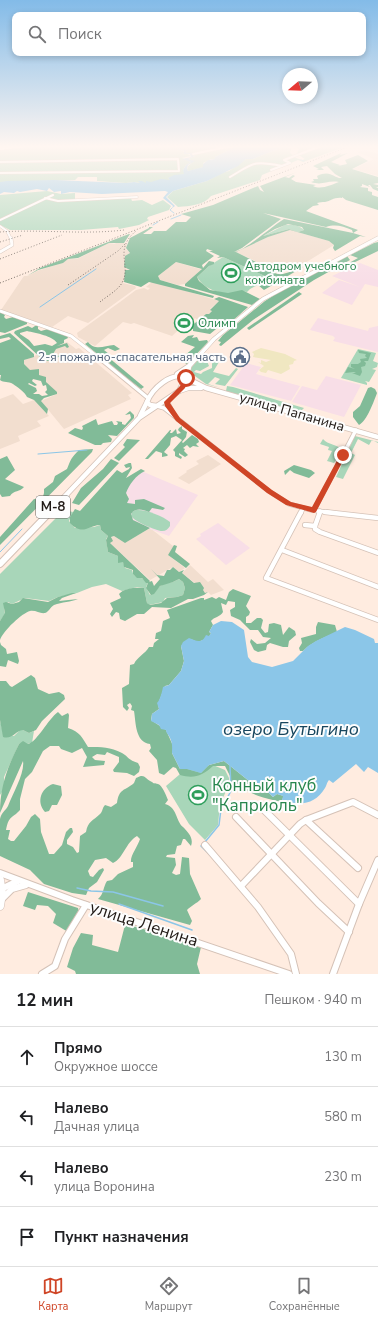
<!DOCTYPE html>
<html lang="ru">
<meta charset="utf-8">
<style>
body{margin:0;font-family:"Nunito Sans",sans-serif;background:#f2f2f2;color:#202124}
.compass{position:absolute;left:282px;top:68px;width:36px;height:36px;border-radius:50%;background:#fff;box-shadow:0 2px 6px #0003;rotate:251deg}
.stop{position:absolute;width:12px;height:12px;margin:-9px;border:3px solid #cf4526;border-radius:50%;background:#fff}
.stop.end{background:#cf4526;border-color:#fff;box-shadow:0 1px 4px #0008}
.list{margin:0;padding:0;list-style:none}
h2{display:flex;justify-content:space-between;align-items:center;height:52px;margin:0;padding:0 16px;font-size:17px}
h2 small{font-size:13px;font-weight:400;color:#757577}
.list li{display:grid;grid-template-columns:26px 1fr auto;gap:12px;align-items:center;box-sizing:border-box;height:60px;padding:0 16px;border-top:1px solid #e0e0e0}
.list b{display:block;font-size:15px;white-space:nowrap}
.list p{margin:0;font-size:13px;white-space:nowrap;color:#757577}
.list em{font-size:13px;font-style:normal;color:#757577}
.icon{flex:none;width:22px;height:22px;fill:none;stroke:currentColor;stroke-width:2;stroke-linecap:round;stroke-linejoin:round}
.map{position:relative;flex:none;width:378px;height:974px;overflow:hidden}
.search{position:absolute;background:#fff;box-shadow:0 2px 6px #0003;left:12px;right:12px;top:12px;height:44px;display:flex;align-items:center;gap:10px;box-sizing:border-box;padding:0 14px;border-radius:8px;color:#757577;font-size:15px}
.sheet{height:292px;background:#fff}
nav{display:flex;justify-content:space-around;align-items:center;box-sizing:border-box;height:56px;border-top:1px solid #e0e0e0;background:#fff;font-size:11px;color:#757577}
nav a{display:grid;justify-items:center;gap:2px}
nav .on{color:#cf4526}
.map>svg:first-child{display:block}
.industrial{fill:#f2decf}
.education{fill:#f8dee7}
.green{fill:#a8d6b9}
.forest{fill:#81bb98;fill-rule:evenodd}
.sand{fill:#f0e7c1}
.water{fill:#8bc6e8}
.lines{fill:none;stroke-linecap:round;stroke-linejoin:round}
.stream-far1{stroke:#8bc6e8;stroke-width:1}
.stream{stroke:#8bc6e8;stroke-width:1.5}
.minor-far4-casing{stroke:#d5c2b7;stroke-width:3}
.minor-far3-casing{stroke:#d5c2b7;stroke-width:4}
.minor-far2-casing{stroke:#d5c2b7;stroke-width:5}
.minor-far1-casing{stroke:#d5c2b7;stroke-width:6}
.minor-casing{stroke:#d5c2b7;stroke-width:8}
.major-far3-casing{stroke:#d5c2b7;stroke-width:4.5}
.major-far2-casing{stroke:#d5c2b7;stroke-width:6}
.major-far1-casing{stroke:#d5c2b7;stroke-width:8}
.major-casing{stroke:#d5c2b7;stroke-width:9}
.minor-far4{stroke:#fff;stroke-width:2}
.minor-far3{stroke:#fff;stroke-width:3}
.minor-far2{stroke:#fff;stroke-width:3.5}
.minor-far1{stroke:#fff;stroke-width:4.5}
.minor{stroke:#fff;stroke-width:6}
.major-far3{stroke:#fff;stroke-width:3.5}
.major-far2{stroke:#fff;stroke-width:4.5}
.major-far1{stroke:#fff;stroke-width:6}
.major{stroke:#fff;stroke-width:8}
.rail{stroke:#776c65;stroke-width:1;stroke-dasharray:1 2;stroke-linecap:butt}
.route{fill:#cf4526}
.labels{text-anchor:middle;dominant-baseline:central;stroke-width:4;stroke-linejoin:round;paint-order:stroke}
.far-leisure-label{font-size:12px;fill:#27864d;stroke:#fdfdfd;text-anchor:start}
.far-service-label{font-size:12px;fill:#4e5e75;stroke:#fdfdfd;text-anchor:end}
.shield{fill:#fdfdfd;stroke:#635e5b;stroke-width:1}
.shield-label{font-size:13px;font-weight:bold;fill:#211a16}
.street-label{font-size:14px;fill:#211a16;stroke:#fdfdfd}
.near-leisure-label{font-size:17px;fill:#27864d;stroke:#fdfdfd;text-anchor:start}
.near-street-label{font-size:17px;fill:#211a16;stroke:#fdfdfd}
.near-water-label{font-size:18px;font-style:italic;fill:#17465e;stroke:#fdfdfd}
</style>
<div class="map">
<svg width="378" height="974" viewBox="0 0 378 974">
<rect width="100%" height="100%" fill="#ffece0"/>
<!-- industrial -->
<g class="industrial">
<path d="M365 150 378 154V176L353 169 374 159 357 152Z"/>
<path d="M290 230 329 241 334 245 292 271 289 270 281 273 236 252 268 237Z"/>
<path d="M119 242 127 244 126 249 130 253 126 256 124 267 130 271 125 270V278L123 283 135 286 136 288 88 323 68 316 52 327 1 310 24 276H28L37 271 62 263 68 259H77L109 243 114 244Z"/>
<path d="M176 262 203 270 185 284 178 285 160 280 158 276Z"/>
<path d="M152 282 160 283 219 301 210 309 212 310 209 314H206L198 320 195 318 189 324 186 323 172 336 134 323 131 324 123 322 95 346 78 337 77 333 120 302 136 290 144 288 148 290 150 288 146 287Z"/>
<path d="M67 342 76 349 79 348 132 393 128 395 131 399 64 429 41 401 57 394 33 370H29L20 362Z"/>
<path d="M13 394 23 404 34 400 49 416 37 421 41 426 18 436 20 441 0 449V399Z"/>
<path d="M208 455 221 464 189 484 178 478 187 472 186 471 199 464 196 461Z"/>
<path d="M150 528 173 546V548L168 555 185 568 179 572 173 567 150 580 110 543 111 538 114 536 125 543Z"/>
<path d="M190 565 208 582 213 579 224 590 211 595 208 592 205 593 198 584 195 583 182 573Z"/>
</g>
<!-- education -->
<g class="education">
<path d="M360 263 378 270V287L365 284 352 305 322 293 339 280 360 287 332 276Z"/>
<path d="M318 318 368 331 369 328 378 326V352L333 341 335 338 333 336 310 330Z"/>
<path d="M246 363 261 367 256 374 300 386 291 401 230 385Z"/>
<path d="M326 376 361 385 344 417 292 402 302 386 317 390Z"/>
<path d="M139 470 198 495 169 536 122 519 123 505 129 495 121 492Z"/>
<path d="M218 523 250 548 226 565 196 539 201 536 200 534Z"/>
</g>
<!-- green -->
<g class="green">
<path d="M0 146H237L215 157V159H211L203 163 204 167 189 171 187 170 188 166 194 161 188 159 195 156 192 153H186L187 150 179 149 191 156 182 158 191 162 186 165 183 170 185 174 168 178 171 180 147 184 134 182 126 183 97 181V177H78L75 180 0 182Z"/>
<path d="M285 146 291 149 290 153 296 158 302 160 305 159 297 154 299 149 293 146H347L303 162 298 160 262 175 260 180 211 196C204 205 190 206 178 207L167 197 173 191 207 181 222 173 229 171 246 159H253Z"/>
<path d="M47 191 61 194 75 193V201L131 198 132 201 142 200 152 205 163 200 171 206 169 210 148 217 147 219 149 220 139 225 119 229 118 227 81 230H10L0 225V195Z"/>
<path d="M285 225C291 224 300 225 304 230L298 232 289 229 263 236Z"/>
<path d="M223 257 267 277V280L250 289 247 292C242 290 238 292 232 293 219 294 204 289 197 277L209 266Z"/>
<path d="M358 349 376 353 373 361 378 363 377 367 372 369 376 370 369 382 365 381 367 383V385L341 378Z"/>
<path d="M204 356 209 357V359L207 358 204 359 208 360 207 361 209 366 200 371 196 370 194 372 201 374 203 372 212 368V364L214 359V360L219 362 213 372 229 376 236 368 238 369 225 386 215 384 220 379 215 377 208 384 221 388 206 384 188 371 201 357Z"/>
<path d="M227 386 233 387 304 408 300 412 226 391Z"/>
<path d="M355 436 378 442V443L372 440 369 445 358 439 351 453 355 455 343 479 336 477Z"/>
<path d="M323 439C328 445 337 444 342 450L334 463 327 461 332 451 328 450 329 447 320 444Z"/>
<path d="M64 510 73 512 69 521 75 528 94 527 100 525 101 530 108 536 106 539 108 552 118 556V561L123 562 125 568 132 570C134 579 138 575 143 579 145 580 146 582 148 583L146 587 150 595 160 586 166 583 173 582 179 579 183 582 185 588 183 595 177 597 165 598 163 602 149 605 147 603 144 588 137 587 122 591 106 584 92 587 77 593 58 597 49 601 25 598 12 604 8 602 4 608 5 614 0 621V574Z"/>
<path d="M136 510C145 509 163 516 170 522V526C168 529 166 531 162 531 156 531 134 521 131 516L132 512Z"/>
<path d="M0 720 3 733 14 736 20 730H23L29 733 34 731 32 743 27 744 21 743 19 744 4 777V789L0 795Z"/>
<path d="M213 765 225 770 229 778V785L220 804 218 825 205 840 189 824 166 786 186 769Z"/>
</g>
<!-- forest -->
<g class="forest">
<path d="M341 153 340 155 348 153 331 162 340 165 338 166 347 164 345 160 358 155 368 161 352 169 378 177V183L373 184 378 185V187H376L378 188V191L373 189 370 185H368L370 187 362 184V186L360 187 368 188V191L372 192V195L378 197V210L346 200 342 197V198C334 197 331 201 325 202 322 202 320 202 317 203L319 205 313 206 306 211 358 230 353 233 366 237 360 236 335 251 333 248 334 245 329 241 290 230 268 237 236 252 262 265V267L259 269 260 272 262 269C269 268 272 273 278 274 286 275 294 270 300 266L303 267 264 290 258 285 267 281 263 279 267 277 223 257 217 258 220 256 209 251H213L207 249 206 251 214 256 202 265 203 268 209 261 214 262V264L209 266 197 277 199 281 210 290 228 293 242 290 260 299 252 305 185 286V284L202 269 176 262 158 276 160 280 214 296 213 298 149 282 141 287 124 282 125 270H130L124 267 125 256 130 253 126 248 130 238 149 228V227H153L143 234H151L154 231H166L176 222H186L191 217 181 214 213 205 258 186 260 190 264 192 260 186 297 172 285 177 289 178 293 175 295 176 291 179 296 182 316 185 313 186C321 190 331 185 339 182 326 180 323 186 311 182L314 181 313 179H318L317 176C331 169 334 179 342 178L335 174 327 166 321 167 324 170H316L319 169 313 166ZM263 213 326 227C335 224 343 226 352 230L353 233 284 219C271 227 246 250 234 252L242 248 281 219ZM288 224 302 227 304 230 298 232 289 229 263 236 275 229Z"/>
<path d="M129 234H130L124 243H109L78 258 68 259 63 263 38 270 27 276 40 268Z"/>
<path d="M378 242V251L351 264 349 263 358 258 350 255 374 243Z"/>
<path d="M347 256 350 260 314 280 253 320 221 346 219 345 221 342 218 341 223 335 265 301 287 287Z"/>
<path d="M299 292 302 294 249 330 247 328Z"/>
<path d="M219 297 248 307C241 313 229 326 221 325L210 334 193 331V329L189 328 206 314H209L212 311 210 310 219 301 214 299Z"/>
<path d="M0 312 5 315 4 317 6 319 13 317 27 322V324L5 333 0 332Z"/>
<path d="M28 326 32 328 35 326H38V329L41 331 48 329 67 336 68 338 64 340V343L57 346 67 343 69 347 67 348 65 346 56 349 53 354 54 356 64 355 48 361 43 360 14 333 15 331ZM27 331C36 333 53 336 57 343L52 346 45 344 34 346 29 340 20 334V333Z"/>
<path d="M10 333 34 354V357L24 360V364L30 370 39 369V375L46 377V382L57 392V394L44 398 41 401 48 409 47 414 34 400 27 397C25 392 17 387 13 384 8 381 4 383 0 380L1 375H0V343L11 339 9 337 0 339V336ZM33 379 41 381 43 386 46 385 47 390 45 392 48 395 42 396 39 394H33L37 391 36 388 28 384 29 383 35 386 37 385 32 381Z"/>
<path d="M194 335 192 338 197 337 199 341 207 340 208 342 187 364 179 360 195 347 181 342 188 336Z"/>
<path d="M88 342C95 351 104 346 114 345L120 349 115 351 108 348 104 350 109 354 101 357 85 344Z"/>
<path d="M358 350 371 353 368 361H364L366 363 365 366 361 367 362 372 360 376 352 373H356L354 372 345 373 348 367 355 369 351 367V364H358L361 362 360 359 367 358 365 356 366 354 359 353Z"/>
<path d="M105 357H108L144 387 141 389 106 362Z"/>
<path d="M371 387 375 389 377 393C374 401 367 421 359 425L353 417V412L360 406 368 388Z"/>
<path d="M130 411 134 415V418L117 436 108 435 112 439 111 442 103 443 101 445H95L68 433 75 428 82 430 83 428 82 426 96 419 98 425 112 421 114 425H117L118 423 116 421 122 422V424L125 425 131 418 130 414 125 415Z"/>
<path d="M182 426V429L187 432 186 437 182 442 183 443 192 435 198 439 199 442 196 444 199 447 193 446 190 448 187 445 183 448 185 449 184 451 188 455 185 457 179 453V455L182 457 181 459 175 456V452L173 450 182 440 176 436 171 438 170 445 164 452 168 455 167 456 162 457V453L156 451 148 459H145L170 430H171L170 433H172L176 429 177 434 181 433 178 430 179 428Z"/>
<path d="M127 439 140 440 119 461 114 458 125 447 123 445Z"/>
<path d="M93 449 92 452 0 545V537L34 499 42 500 44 493V489L53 482 55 476 67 469C71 459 71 458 79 450Z"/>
<path d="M7 456 15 470 5 479 24 487C20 492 14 490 10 496L2 497 0 494V459Z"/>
<path d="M111 459 119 463 79 505 72 503 81 488 103 469Z"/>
<path d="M129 463H131L132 468 126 478 141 469 145 471C136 475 129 485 126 493L129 499 127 503 135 504V500L144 499 165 508 163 510 152 508 149 512C142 509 135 508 131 514L133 520 150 528 125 543 114 536 111 537 113 541 110 543 150 581 149 582 152 581 154 586 160 579 151 569 157 575 164 576 167 570H170L173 567 179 572 184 570 182 573 194 583 200 582 204 588 203 590 205 593 208 592 204 595 193 599H188L171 608 152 607 144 614H137L125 621 120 619 119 613 116 612 112 617 110 614 113 609 110 603 121 598 119 594C124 588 136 587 144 588L147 603 150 605 161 603 167 598 177 597 183 595 185 588 183 582 179 579 173 582 160 586 154 594 151 595 146 588 148 583H146L142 578H137L133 574V570L124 567 123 562 118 563V556L108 552 106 540 108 536 101 530 100 525C87 526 83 536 70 523V517L75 509 80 511 117 470 122 473 129 469 130 467 126 468 124 465Z"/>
<path d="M294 465 311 470 315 473 309 478 294 473 290 470 285 475 284 471Z"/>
<path d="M174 545 177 546 175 552 190 564 186 568 168 555Z"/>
<path d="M233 589 251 596 246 606 250 612 249 615 246 617V623H251L257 618H261L263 620 261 628 265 633 268 632 269 624 274 623 281 625 283 635 289 627 295 631 296 635 289 641 288 647H283L270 643 267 645 266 650 258 652 254 650 250 642 251 639 257 644 265 643 271 638 263 637 258 630H250L240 620 231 616 230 610 235 607V602L228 601 226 605 221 603 223 612C220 617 214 617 211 621L213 625 209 632 211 633 209 637C203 640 198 644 191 639L181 646 184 661 181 671 169 685 165 686 158 704 159 709 152 714 151 720 166 730 174 748 172 753 180 769H187L201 773 209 765 224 761 249 781 263 787 273 797 277 794 284 796 282 800 291 804C274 800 251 797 238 784L234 788 230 787 231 778 225 766H213C202 776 194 779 180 775L176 768 173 767 164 775 159 773 157 760 149 751 151 748 150 744C135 742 136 723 134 711L131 710 132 706 130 703 127 705 129 708 127 711 123 707 122 688 129 684 130 665 134 664C137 657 145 654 149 647H153L154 643 159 639H155L156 633 161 631 163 621 170 618 167 610 201 598H204V600L212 597 216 599 219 597 226 600 229 592Z"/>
<path d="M72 593H76L62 598 59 601 78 599C71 602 62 602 54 605 50 607 49 612 45 613 40 614 36 610 30 611 22 613 3 631 0 640V621L5 613 3 603 6 602 12 604 19 602 23 598 48 602 58 597Z"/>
<path d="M318 622 335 625 337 632C324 638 313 641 303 651H300L299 648 302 643 301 638 316 634V627Z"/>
<path d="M0 642 1 645 6 649 7 654 17 652 19 661 18 664 8 660 6 667 0 666Z"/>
<path d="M31 675 35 678 38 689 49 694 59 692 64 695 65 699 42 721 36 730 29 733 23 730C15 731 12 740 3 737L0 720V681H6L10 686 12 687Z"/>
<path d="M58 712 62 716 68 713 69 715 68 728C80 732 82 737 88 747 102 747 110 747 122 753 129 757 128 760 138 763L140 767 139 772 134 776 127 773 114 772 113 770 119 762V757L107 752 105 755 97 754 92 757 95 760 105 761 104 765 83 767 87 757 82 748 72 753 61 749 59 746H50L43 751 32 772 25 779 20 799V810C12 819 9 815 6 830H10L8 839 11 841H14L26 826 31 817 35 814 40 819 41 832 49 854H54L62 845 66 832 70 828H72L73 832 67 840V844L73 847 77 853 79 852 80 836 86 832C88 821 93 821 100 814 103 811 102 808 105 805L111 807 117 803C119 788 125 791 134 783L136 778C145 773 144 778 152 782 156 785 152 782 158 784 162 785 166 795 168 800L165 804C178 808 175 820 183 827 188 832 194 838 191 846L185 839H183L181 845 177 846 175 854 167 855 166 857 175 858 176 865 172 873 176 875 180 874 182 857 189 858 190 874 201 899C196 904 192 905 187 910L192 921 190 925 98 899C104 894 103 887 107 881L112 880 118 874 133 867V862H131C130 856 138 846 140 839L137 836C126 842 123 859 113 863L106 858 95 860 88 871 90 876 93 877 99 870 103 868 104 870 97 882 89 888 86 895 72 893 44 884 30 870 0 856C0 845 0 830 0 819 1 813 6 810 8 806 13 793 25 773 23 761L0 813C0 787 7 768 19 744L23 741 28 744C37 742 48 719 58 712Z"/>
<path d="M53 784 61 786 62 795 57 805H52L49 811 45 812C36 802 41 788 53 784Z"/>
<path d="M28 892 78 908 79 912 68 932 53 923 56 914 48 906 37 905 35 910 23 906Z"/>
<path d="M125 925 137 927 201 947 197 964 200 974H76L75 971 67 967 73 948 81 933 93 935 92 945 118 952Z"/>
</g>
<!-- sand -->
<path class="sand" d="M261 348 285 354 297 360 294 361 293 364 289 365 290 369 281 374 268 370 266 373 261 372 259 370 264 366 258 362 261 363V360L266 362 271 360 253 357 254 354 252 352Z"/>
<!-- water -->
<g class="water">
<path d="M237 146H285L253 159H246L238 166 207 181 173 191 166 197 175 206 172 208 173 206 163 198 168 192 165 191 102 194 70 192 61 194V191L54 192 49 188 47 191 37 189 20 192 17 191 14 193 4 192 0 194V182L7 181 54 180 126 183 134 182 140 183 138 181H142L146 183V181L151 182 161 179 170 180 168 178 174 175 184 174 183 170 186 165 191 162 182 159 191 157 190 154H184V151L174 149 173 148 187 150 186 153H192L195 156 188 159 195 161 188 165 187 169 188 171 203 167V164L208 160 215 159V157Z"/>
<path d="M221 621 232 622 244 630 248 657 252 662 272 667 293 661 308 646 316 641 345 627 355 630 374 639 375 643H378V773L368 767 364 772 356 764 333 783 329 780C326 784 327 785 325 788 315 805 299 806 282 800L283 796 277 794 273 797 263 787 249 781 224 761 209 765 201 773 187 769H180L172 753C172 747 173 743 169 736 168 734 166 733 166 730L161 729 159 725 151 721 152 714 159 709 157 703C160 700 162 692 163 687L169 685 181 671 184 661 181 646 183 642 189 638C196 641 202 644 206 635L209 636 211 633 209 632 213 625Z"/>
</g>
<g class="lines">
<!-- stream-far1 -->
<g class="stream-far1">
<path d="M301 160 304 161"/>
<path d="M172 208 170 210 174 213"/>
<path d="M171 219 181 215"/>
<path d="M153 225 158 222"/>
<path d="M40 307 96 269"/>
<path d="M38 454 87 450"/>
<path d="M0 552 22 529"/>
</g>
<!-- stream -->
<g class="stream">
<path d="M205 842 219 825 221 809 231 791 230 766"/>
<path d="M203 845 201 846 209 854"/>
<path d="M77 888 91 891 113 892 163 906"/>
<path d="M119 904 192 930"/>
</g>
<!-- minor-far4 casing -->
<g class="minor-far4-casing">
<g id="minor-far4">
<path d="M0 149 23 146"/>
<path d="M193 154 232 146"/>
<path d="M0 162 178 159 179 171 0 173"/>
<path d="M271 170 290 163 284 160 321 146"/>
<path d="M230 177C254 163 253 160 282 166"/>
<path d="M45 198 58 201 137 197"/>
<path d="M0 220 53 195"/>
<path d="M0 226 7 231 11 239"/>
</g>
</g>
<!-- minor-far3 casing -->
<g class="minor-far3-casing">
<g id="minor-far3">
<path d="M0 252 12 245 11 238"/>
<path d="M0 311 71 336 99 358"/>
</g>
</g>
<!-- minor-far2 casing -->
<g class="minor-far2-casing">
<g id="minor-far2">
<path d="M98 357 148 398"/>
<path d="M167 401 174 415"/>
<path d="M157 406 164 408 269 491 289 504 311 510 334 513"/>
<path d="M314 510 356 430"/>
<path d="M301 513 303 508"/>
<path d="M319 513 320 511"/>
</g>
</g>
<!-- minor-far1 casing -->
<g class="minor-far1-casing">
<g id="minor-far1">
<path d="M301 512 266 578 378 620"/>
<path d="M325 512 378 518"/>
<path d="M305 525 315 526 320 512"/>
<path d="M315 526V529L320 532 378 553"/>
<path d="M282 550 378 587"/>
</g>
</g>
<!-- minor casing -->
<g class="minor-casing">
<g id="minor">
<path d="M262 808 359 904"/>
<path d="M236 817 318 903 349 932"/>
<path d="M306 820 358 868"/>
<path d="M205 845 258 907 291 954 296 974"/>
<path d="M0 873 72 900 289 974"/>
<path d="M241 886 300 824 306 820 353 802 378 815"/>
<path d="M1 889 18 881"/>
<path d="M2 899 12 889 26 885"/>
<path d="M42 974 55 966 65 939 86 905"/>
<path d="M333 974 359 904 378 860"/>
</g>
</g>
<!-- major-far3 casing -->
<g class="major-far3-casing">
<path id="major-far3" d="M197 358 214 339 263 299 378 238"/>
</g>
<!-- major-far2 casing -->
<g class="major-far2-casing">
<g id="major-far2">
<path d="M189 367 186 378 206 388 378 437"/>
<path d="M177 374 189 366 197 357"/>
<path d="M179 391 188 388H201"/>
<path d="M140 416 147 402"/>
<path d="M49 513 139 418 179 391 186 378C171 371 152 389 147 402L150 405 157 406"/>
</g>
</g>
<!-- major-far1 casing -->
<g class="major-far1-casing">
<path id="major-far1" d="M0 564 50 512"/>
</g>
<!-- major casing -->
<g class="major-casing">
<path id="major" d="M0 880 2 893 0 906"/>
</g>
<!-- minor-far4 -->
<use href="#minor-far4" class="minor-far4"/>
<!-- minor-far3 -->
<use href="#minor-far3" class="minor-far3"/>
<!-- minor-far2 -->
<use href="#minor-far2" class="minor-far2"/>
<!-- minor-far1 -->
<use href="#minor-far1" class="minor-far1"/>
<!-- minor -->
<use href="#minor" class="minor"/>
<!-- major-far3 -->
<use href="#major-far3" class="major-far3"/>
<!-- major-far2 -->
<use href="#major-far2" class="major-far2"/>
<!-- major-far1 -->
<use href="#major-far1" class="major-far1"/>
<!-- major -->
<use href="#major" class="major"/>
<!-- rail -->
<g class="rail">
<path d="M0 232C41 229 83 235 124 230"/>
<path d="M0 242 23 235"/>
<path d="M0 259 62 235"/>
<path d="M0 283 350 146"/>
<path d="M68 285 118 251 126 243"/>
<path d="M100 302C107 296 117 291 122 283 132 265 113 250 136 231"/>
</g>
</g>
<!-- sky -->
<linearGradient id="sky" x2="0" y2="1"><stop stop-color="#83bbe8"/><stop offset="0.52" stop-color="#fff6f1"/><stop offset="1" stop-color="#fff6f1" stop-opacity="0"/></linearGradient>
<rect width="378" height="282" fill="url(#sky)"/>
<!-- route -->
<path class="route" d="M184 377 189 378 185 388 170 403 180 418 272 490 291 502 312 507 340 455 345 454 346 455 316 512 314 513 286 505 267 493 176 421 165 406 164 402 180 386Z"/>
<!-- icons -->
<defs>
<g id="stadium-ring" transform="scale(1)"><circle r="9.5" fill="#fdfdfd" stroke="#2e9e5b" stroke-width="1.5"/><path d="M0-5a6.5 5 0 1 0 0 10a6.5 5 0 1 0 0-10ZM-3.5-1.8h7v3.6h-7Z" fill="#2e9e5b"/></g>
<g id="civic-ring" transform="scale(1)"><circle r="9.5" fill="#fdfdfd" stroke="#5c6f8a" stroke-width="1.5"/><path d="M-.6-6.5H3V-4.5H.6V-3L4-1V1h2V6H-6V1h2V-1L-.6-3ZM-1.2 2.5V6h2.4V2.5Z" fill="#5c6f8a"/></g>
</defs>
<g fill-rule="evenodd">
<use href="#stadium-ring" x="231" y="273"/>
<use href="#stadium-ring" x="184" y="323"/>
<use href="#civic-ring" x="240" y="357"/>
<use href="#stadium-ring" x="198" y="795"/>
</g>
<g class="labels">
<!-- far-leisure labels -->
<g class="far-leisure-label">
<text x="245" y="266">Автодром учебного<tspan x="245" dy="14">комбината</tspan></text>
<text x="198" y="323">Олимп</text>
</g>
<!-- far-service labels -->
<g class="far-service-label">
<text x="226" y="357">2-я пожарно-спасательная часть</text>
</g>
<!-- shield labels -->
<rect class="shield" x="36" y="496" width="34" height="22" rx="3"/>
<g class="shield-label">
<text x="53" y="507">М-8</text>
</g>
<!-- street labels -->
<g class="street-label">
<text transform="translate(292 412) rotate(16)">улица Папанина</text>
</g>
<!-- near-leisure labels -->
<g class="near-leisure-label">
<text x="212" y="785">Конный клуб<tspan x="212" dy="20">"Каприоль"</tspan></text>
</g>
<!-- near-street labels -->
<g class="near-street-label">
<text transform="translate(144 924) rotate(18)">улица Ленина</text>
</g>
<!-- near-water labels -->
<g class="near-water-label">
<text x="291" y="729">озеро Бутыгино</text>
</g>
</g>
</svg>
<svg class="compass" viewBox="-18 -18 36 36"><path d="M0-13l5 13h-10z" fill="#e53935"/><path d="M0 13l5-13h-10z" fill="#757577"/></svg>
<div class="stop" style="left:186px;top:378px"></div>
<div class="stop end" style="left:343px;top:455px"></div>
<div class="search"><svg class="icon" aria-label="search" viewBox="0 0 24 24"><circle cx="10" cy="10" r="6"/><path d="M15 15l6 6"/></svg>Поиск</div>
</div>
<section class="sheet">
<h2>12 мин<small>Пешком · 940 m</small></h2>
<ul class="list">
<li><svg class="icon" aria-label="ahead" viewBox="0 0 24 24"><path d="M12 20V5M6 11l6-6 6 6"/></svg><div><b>Прямо</b><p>Окружное шоссе</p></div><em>130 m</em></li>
<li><svg class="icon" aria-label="left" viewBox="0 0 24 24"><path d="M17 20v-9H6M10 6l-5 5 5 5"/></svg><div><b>Налево</b><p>Дачная улица</p></div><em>580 m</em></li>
<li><svg class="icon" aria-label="left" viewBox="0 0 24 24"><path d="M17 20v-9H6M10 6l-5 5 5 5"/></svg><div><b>Налево</b><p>улица Воронина</p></div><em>230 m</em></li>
<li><svg class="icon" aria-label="arrive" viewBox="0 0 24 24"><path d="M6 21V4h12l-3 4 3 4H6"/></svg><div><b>Пункт назначения</b></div></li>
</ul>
</section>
<nav>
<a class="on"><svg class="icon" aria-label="map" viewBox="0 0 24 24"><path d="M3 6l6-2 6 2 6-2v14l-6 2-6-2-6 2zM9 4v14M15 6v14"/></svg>Карта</a>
<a><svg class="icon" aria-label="directions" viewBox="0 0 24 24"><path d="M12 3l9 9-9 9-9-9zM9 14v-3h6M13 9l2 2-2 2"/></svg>Маршрут</a>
<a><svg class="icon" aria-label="saved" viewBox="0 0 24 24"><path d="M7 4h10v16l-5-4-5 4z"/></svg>Сохранённые</a>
</nav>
